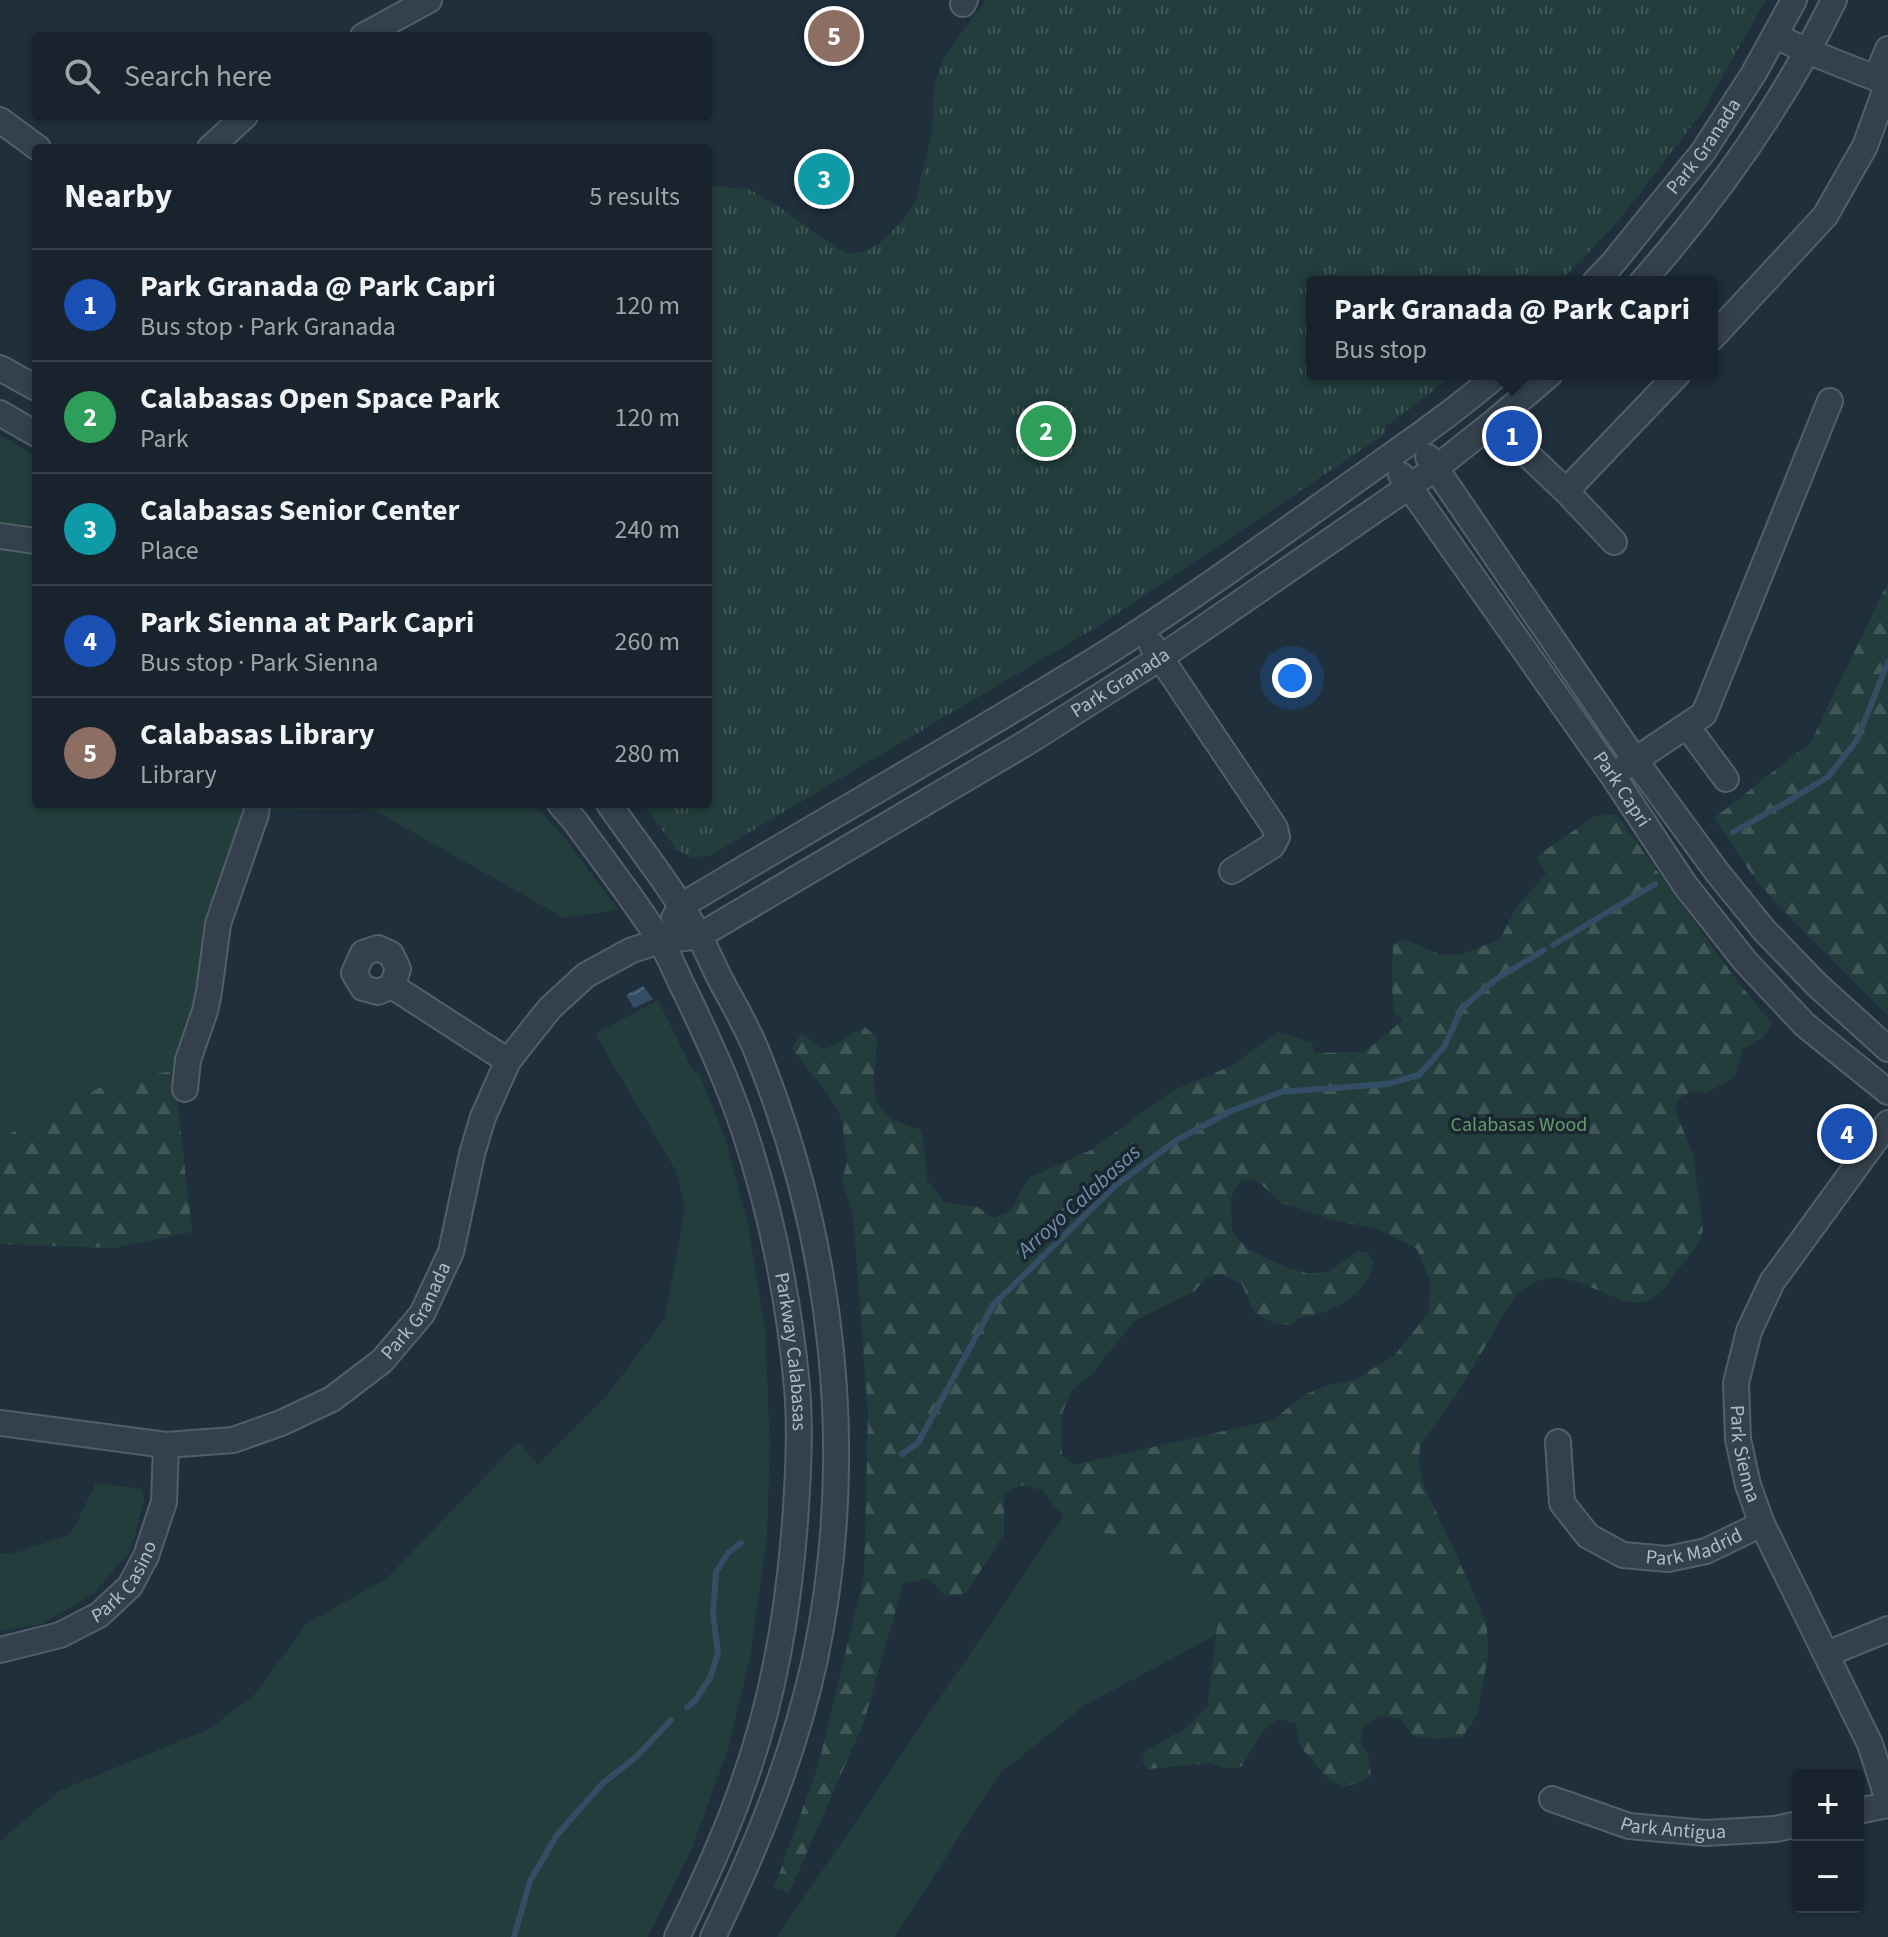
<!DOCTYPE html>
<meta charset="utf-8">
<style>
body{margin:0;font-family:"Source Sans 3",sans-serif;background:#212b35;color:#f1f3f6}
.controls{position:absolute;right:24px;bottom:24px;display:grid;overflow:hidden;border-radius:8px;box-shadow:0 2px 6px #0004}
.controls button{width:72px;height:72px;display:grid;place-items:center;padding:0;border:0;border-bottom:2px solid #364049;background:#18232d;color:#f1f3f6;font:40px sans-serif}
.you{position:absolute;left:1292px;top:678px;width:28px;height:28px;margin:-20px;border:6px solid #fff;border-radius:50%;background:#1a73e8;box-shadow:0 0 0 12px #1a73e833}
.badge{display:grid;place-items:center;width:52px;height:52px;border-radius:50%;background:#0b8043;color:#fff;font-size:26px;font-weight:700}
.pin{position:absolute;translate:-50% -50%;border:4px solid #fff;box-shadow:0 2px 8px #0006}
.popup{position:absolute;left:1306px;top:276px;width:412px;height:104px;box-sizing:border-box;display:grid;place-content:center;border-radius:8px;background:#18232d;filter:drop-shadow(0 2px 6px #0005);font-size:26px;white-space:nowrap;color:#9fa4aa}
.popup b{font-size:30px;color:#f1f3f6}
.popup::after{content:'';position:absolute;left:50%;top:100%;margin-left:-16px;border:16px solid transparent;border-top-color:#18232d}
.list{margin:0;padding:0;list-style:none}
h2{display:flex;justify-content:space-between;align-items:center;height:104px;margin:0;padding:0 32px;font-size:34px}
h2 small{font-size:26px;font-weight:400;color:#9fa4aa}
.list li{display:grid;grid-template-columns:52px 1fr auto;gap:24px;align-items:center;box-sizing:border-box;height:112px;padding:0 32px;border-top:2px solid #364049}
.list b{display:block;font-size:30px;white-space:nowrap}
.list p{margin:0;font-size:26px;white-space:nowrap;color:#9fa4aa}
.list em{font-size:26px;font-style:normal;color:#9fa4aa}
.icon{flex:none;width:44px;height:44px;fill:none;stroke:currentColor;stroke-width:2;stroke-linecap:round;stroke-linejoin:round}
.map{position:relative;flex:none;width:1888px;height:1937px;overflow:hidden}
.search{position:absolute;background:#18232d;box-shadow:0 2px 6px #0004;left:32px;top:32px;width:680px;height:88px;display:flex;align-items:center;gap:20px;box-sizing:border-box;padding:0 28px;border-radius:8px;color:#9fa4aa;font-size:30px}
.panel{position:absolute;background:#18232d;box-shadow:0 2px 6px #0004;left:32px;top:144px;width:680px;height:664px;border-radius:8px}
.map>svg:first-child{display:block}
.green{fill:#223d3c}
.forest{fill:url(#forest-firs);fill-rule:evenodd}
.park{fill:url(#park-tufts)}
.water{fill:url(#water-waves)}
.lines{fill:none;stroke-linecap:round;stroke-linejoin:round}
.stream{stroke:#334e64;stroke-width:6}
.minor-casing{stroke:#525f69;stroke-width:28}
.minor{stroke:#34414c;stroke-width:24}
.labels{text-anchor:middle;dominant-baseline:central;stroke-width:7;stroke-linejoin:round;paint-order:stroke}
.street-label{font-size:20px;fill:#afbcc8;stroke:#1a2630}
.park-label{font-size:20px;fill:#659a6a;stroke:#1a2630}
.water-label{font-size:22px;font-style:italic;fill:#6e91ad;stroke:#1a2630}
</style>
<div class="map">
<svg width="1888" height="1937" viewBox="0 0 1888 1937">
<defs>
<pattern id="forest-firs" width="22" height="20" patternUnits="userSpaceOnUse" patternTransform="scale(2)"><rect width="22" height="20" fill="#223d3c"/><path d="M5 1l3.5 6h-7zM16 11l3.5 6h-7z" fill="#405757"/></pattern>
<pattern id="park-tufts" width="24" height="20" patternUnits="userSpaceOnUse" patternTransform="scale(2)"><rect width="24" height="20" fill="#223d3c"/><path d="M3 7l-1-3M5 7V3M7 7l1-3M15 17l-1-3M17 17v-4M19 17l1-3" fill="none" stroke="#405757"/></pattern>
<pattern id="water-waves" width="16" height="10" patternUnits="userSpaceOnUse" patternTransform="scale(2)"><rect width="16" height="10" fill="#334e64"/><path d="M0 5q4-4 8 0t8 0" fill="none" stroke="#4e6679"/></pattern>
</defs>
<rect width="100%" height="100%" fill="#202f3c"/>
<!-- green -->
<g class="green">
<path d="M0 435 36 456V804H534L566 839 618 910 564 918 372 809 247 812 174 1071 116 1079 0 1139Z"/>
<path d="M658 1000 694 1073H699L725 1138 748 1223 765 1329 770 1443 767 1535 751 1653 728 1749 691 1851 648 1937H0V1841L59 1791 209 1729 254 1695 307 1623 386 1579 518 1442 538 1464 609 1393 665 1318 685 1209 676 1171 595 1034Z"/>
<path d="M96 1483 143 1489 144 1500 131 1550 94 1593 42 1624 0 1631V1553L12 1554 71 1534Z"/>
<path d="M1063 1517 1100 1533 1137 1536 1159 1555 1179 1563 1218 1620 1216 1635 1084 1706 999 1774 895 1937H777Z"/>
</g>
<!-- forest -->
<g class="forest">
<path d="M1888 582V1016L1773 900 1748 869 1714 818 1811 742Z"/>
<path d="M1616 814 1735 978 1772 1024C1764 1038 1757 1043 1742 1049L1736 1076 1707 1093 1690 1092 1679 1099 1675 1110 1693 1154 1703 1230C1700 1246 1687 1258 1677 1271 1668 1283 1661 1296 1647 1301 1637 1305 1626 1302 1617 1298 1577 1283 1551 1262 1515 1296L1457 1394 1420 1445 1419 1463 1422 1481 1481 1609 1487 1630 1488 1656 1477 1716 1462 1737 1437 1739 1413 1736 1400 1718 1380 1716 1363 1727 1361 1745 1369 1757 1371 1776 1362 1782 1344 1787 1328 1779 1300 1746 1296 1724 1279 1719 1264 1730 1241 1767 1223 1768 1210 1763 1148 1769 1142 1761 1145 1751 1184 1729 1207 1707 1218 1620 1179 1563 1159 1555 1137 1536 1100 1533 1063 1517 1042 1490 1020 1485 1004 1495V1534L966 1593 946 1597 929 1578 903 1584 864 1722 789 1893 774 1888 818 1766 864 1576 868 1412 853 1214 842 1180 847 1161 842 1121 836 1106 792 1048 802 1033 824 1050 865 1027 877 1038C875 1091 860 1113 922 1130L927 1180 944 1202 977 1207 994 1218 1010 1211 1029 1178 1091 1150 1172 1091 1229 1067 1279 1032 1312 1043 1315 1053 1364 1052 1403 1020 1394 1013 1392 985 1393 945 1404 939 1440 955 1462 954 1500 939 1515 910 1546 874 1537 856 1595 816ZM1255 1179 1282 1203 1337 1221 1378 1229 1417 1249 1430 1282 1429 1312 1395 1355 1353 1381 1328 1385 1304 1395 1273 1420 1073 1465 1062 1455 1061 1416 1071 1391 1092 1374 1133 1322 1195 1291 1206 1278 1221 1274 1242 1284 1254 1313 1276 1324 1290 1325C1305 1313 1303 1319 1319 1314 1336 1308 1356 1297 1367 1281 1370 1276 1371 1268 1373 1263L1368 1253 1357 1251 1330 1271 1309 1274 1288 1268 1246 1248 1232 1230 1231 1200 1235 1188 1240 1181Z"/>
<path d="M174 1071 192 1232 114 1248 0 1244V1139L116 1079Z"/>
</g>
<!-- park -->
<path class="park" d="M986 0H1766L1703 111 1619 220 1560 282H1312V374H1455L1385 427V434L1100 625 711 855 692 858 677 850 643 804H708V187L718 186 751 190 778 206 835 247 848 253 865 252 881 242 902 221 915 203 932 132 934 85 944 57Z"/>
<!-- water -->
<path class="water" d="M643 986 653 999 634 1008 626 995Z"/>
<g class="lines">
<!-- stream -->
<g class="stream">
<path d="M1733 832 1787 802 1828 777 1857 740 1888 662"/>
<path d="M1553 945 1655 884"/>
<path d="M902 1454 918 1443 993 1305 1116 1185 1177 1140 1231 1111 1281 1092 1387 1084 1419 1075 1444 1047 1462 1008 1495 980 1544 950"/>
<path d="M687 1707 695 1701 710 1678 718 1653 713 1614 716 1572 728 1553 741 1543"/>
<path d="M514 1937 530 1881 557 1835 603 1783 636 1757 671 1720"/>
</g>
<!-- minor casing -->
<g class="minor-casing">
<g id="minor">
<path d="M963 4 965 0"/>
<path d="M363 36 429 0"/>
<path d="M1876 78 1888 49"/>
<path d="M0 120 38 148"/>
<path d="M210 148 245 116"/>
<path id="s1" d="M1595 282 1613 263 1703 152 1754 73 1794 0"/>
<path d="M1642 282C1717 197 1784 102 1834 0"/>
<path d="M1712 338 1825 216 1865 146 1888 83 1807 51 1776 36"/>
<path d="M0 368 36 388"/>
<path d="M0 413 36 434"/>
<path d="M1529 456 1566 491 1614 542"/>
<path d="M1428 457 1635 760 1717 872 1764 930 1817 985 1888 1049"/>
<path id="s2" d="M1401 475 1613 776 1685 885 1745 961 1805 1025 1888 1092"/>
<path d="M1566 491 1678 374"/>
<path d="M0 536 36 541"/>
<path d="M1152 645 1275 828 1277 837 1272 846 1232 871"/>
<path d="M1687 726 1726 779"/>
<path d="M1625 767 1704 714 1830 401"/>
<path id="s3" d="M560 804 575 821C603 860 633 898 659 939 670 956 677 976 686 993 708 1039 729 1084 745 1133 772 1215 789 1301 797 1387 800 1421 799 1456 797 1490 792 1589 776 1694 742 1787 724 1839 701 1888 677 1937"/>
<path d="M609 804C639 847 672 888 698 934 706 948 712 963 719 977 731 1000 745 1023 755 1047 834 1240 858 1455 815 1659 794 1756 756 1848 713 1937"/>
<path d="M674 918 681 906C823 821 968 739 1108 652 1185 603 1259 550 1333 497 1388 457 1446 419 1498 374"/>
<path d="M392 986 378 992 363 988 354 973 363 953 378 948 391 954 398 969 392 986 508 1061"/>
<path d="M185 1089 188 1060 205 1011 209 992 218 924 256 814 257 804"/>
<path id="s4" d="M1888 1123 1772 1282 1749 1331 1736 1383 1738 1439 1748 1485 1762 1524 1870 1744 1888 1800"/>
<path id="s5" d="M0 1423 166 1445 233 1440 281 1423 332 1399 382 1361 422 1314 451 1252 472 1154 483 1117 508 1061 534 1028 550 1008 586 975 632 950 661 941 699 936 1026 743 1160 658 1436 468 1494 422 1550 374"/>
<path id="s6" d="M1558 1442 1562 1503 1588 1536 1623 1555 1668 1559 1706 1551 1762 1524"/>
<path id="s7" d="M0 1650 60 1635 99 1615 130 1586 146 1556 164 1502 166 1445"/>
<path d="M1827 1654 1888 1629"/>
<path id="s8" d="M1552 1799 1629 1826 1705 1833 1775 1829 1798 1824"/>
<path d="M1858 1811 1888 1805"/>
</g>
</g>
<!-- minor -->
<use href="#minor" class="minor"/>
</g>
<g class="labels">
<!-- street labels -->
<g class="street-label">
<text stroke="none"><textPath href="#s1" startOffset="174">Park Granada</textPath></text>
<text stroke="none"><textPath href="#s5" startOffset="1464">Park Granada</textPath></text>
<text stroke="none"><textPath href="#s2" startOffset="384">Park Capri</textPath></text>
<text stroke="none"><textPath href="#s5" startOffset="466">Park Granada</textPath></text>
<text stroke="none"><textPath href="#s3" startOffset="604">Parkway Calabasas</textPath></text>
<text stroke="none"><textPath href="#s4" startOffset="376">Park Sienna</textPath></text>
<text stroke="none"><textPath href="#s6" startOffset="216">Park Madrid</textPath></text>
<text stroke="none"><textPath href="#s7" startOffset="148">Park Casino</textPath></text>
<text stroke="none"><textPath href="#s8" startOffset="126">Park Antigua</textPath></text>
</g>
<!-- park labels -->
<g class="park-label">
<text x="1519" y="1125">Calabasas Wood</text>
</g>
<!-- water labels -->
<g class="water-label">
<text transform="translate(1079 1201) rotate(-42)">Arroyo Calabasas</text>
</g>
</g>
</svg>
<div class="controls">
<button>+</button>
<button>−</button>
</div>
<div class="you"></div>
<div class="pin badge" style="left:1512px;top:436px;background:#1a4fb4">1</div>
<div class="popup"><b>Park Granada @ Park Capri</b>Bus stop</div>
<div class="pin badge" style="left:1046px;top:431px;background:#2e9e5b">2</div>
<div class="pin badge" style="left:824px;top:179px;background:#0f9aa8">3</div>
<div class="pin badge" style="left:1847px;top:1134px;background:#1a4fb4">4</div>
<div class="pin badge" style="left:834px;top:36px;background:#8d6e63">5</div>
<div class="search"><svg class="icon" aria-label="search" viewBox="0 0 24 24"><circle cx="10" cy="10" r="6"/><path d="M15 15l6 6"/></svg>Search here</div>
<section class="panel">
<h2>Nearby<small>5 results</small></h2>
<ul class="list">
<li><span class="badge" style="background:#1a4fb4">1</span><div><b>Park Granada @ Park Capri</b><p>Bus stop · Park Granada</p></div><em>120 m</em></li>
<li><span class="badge" style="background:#2e9e5b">2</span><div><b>Calabasas Open Space Park</b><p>Park</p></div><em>120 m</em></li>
<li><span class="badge" style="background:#0f9aa8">3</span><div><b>Calabasas Senior Center</b><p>Place</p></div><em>240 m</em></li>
<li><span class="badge" style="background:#1a4fb4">4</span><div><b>Park Sienna at Park Capri</b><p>Bus stop · Park Sienna</p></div><em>260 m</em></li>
<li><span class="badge" style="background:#8d6e63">5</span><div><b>Calabasas Library</b><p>Library</p></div><em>280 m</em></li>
</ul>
</section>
</div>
